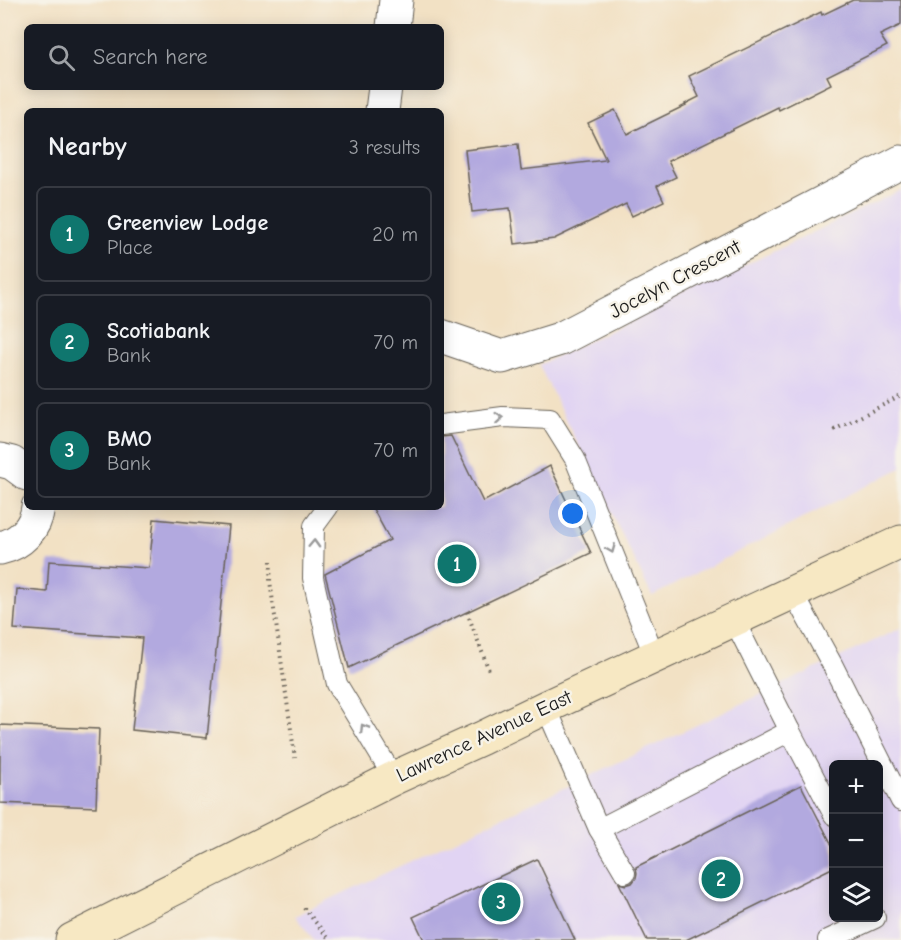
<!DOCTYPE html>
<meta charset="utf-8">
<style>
body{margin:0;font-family:"Comic Neue",sans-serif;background:#20242c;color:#f1f3f6}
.controls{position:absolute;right:18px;bottom:18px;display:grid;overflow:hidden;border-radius:9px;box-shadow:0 3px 15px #0003}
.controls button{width:54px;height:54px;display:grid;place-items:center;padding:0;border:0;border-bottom:2px solid #363941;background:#171b24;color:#f1f3f6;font:30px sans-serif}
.you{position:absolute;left:573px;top:514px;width:21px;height:21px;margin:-15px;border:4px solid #fff;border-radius:50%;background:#1a73e8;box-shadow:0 0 0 9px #1a73e833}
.badge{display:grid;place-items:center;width:39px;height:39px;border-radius:50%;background:#0f766e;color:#fff;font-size:20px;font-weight:700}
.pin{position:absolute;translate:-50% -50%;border:3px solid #fff;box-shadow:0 2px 6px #0006}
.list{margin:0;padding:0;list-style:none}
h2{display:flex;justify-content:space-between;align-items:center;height:78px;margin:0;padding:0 24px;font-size:26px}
h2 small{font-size:20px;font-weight:400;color:#9ea1a6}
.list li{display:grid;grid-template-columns:39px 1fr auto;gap:18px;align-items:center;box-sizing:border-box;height:96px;margin:0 12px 12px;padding:0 12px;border:2px solid #363941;border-radius:9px}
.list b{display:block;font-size:22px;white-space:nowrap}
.list p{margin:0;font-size:20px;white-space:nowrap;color:#9ea1a6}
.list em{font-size:20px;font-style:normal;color:#9ea1a6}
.icon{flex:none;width:33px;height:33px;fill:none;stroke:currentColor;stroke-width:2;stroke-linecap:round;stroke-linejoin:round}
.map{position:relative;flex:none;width:901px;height:940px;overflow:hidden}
.search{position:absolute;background:#171b24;box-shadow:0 3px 15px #0003;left:24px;top:24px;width:420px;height:66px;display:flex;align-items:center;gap:15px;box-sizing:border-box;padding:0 21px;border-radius:9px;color:#9ea1a6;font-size:22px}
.panel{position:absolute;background:#171b24;box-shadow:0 3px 15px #0003;left:24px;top:108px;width:420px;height:402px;border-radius:9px}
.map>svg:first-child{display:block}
.built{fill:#e1d4f3;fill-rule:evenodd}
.building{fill:#b2a9df}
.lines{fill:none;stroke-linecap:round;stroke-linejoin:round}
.lane-casing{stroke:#676157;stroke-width:22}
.street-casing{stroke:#676157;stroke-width:35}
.secondary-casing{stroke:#676157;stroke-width:35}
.path{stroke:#676157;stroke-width:4;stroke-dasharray:1.5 4.5;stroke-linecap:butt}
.lane{stroke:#fff;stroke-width:20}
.street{stroke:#fff;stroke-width:33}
.secondary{stroke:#f7e8c3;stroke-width:33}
.oneway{stroke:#999}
.labels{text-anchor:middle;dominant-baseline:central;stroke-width:5;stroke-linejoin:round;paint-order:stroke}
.street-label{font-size:20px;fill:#1c1c1c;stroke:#f7f3e8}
</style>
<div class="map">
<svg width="901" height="940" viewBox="0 0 901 940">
<rect width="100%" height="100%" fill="#f7f3e8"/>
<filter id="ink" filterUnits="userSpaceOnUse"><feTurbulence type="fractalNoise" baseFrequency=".0167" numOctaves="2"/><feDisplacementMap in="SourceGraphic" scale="12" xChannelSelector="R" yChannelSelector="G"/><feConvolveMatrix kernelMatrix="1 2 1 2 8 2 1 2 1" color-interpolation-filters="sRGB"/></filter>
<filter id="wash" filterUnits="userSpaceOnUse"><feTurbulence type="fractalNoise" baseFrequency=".008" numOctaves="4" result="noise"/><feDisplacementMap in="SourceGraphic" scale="24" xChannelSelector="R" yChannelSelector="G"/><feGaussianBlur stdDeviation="1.35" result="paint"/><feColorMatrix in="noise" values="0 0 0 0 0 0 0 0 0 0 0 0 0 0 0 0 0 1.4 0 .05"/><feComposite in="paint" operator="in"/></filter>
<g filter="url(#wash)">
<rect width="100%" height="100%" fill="#f2e1c4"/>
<!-- built -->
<g class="built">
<path d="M901 190V468L652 596 539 365Z"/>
<path d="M901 628V940H314L295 916ZM834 764H878V918H834Z"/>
</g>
<g id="blocks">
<!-- building -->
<g class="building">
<path d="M853 0H901V25L880 35 887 46 827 76 831 84 779 110 778 107 668 161 676 177 657 186 664 201 632 216 626 204 554 239 515 244 510 208 472 212 465 150 518 144 521 170 606 160 588 123 615 110 627 134 686 105 685 104 699 97 689 76 821 12 822 15Z"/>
<path d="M451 436 483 502 550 466 591 553 349 668 325 574 390 540 372 507H441V437Z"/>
<path d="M154 519 229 526 207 738 132 730 142 638 14 629 17 589 47 592 49 561 149 568Z"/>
<path d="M0 725 99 729 96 807 0 803Z"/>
<path d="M801 785 834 849V867L686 940H647L619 883 626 885 632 883 636 878 637 873 636 867Z"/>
<path d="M537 859 575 940H424L413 917Z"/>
</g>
</g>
</g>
<g filter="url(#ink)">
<use href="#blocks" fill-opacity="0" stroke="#676157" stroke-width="1.5"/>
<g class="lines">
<!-- lane casing -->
<g class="lane-casing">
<g id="lane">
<path d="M441 425 503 417 550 419 575 459 655 657"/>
<path d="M328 507 314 526 313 578 337 684 394 778"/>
<path d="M793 593 832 664 901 801"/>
<path d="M734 620 790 731"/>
<path d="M546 707 599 829 790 731 834 815"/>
<path d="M599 829 625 873"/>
<path d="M828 940 875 918"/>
</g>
</g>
<!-- street casing -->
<g class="street-casing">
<g id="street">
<path d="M393 27 396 0"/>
<path d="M382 111 385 87"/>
<path d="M441 336 502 357 560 339 901 162"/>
<path d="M0 460 12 463 27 474"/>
<path d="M0 548C20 544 36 528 38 507"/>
</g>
</g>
<!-- secondary casing -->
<g class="secondary-casing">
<path id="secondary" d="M72 940 394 778 482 738 546 707 901 542"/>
</g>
<!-- path -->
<g class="path">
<path d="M834 430 901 396"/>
<path d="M271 561 270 581 295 758"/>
<path d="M467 612 490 673"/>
<path d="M304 908 330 940"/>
</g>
<!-- lane -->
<use href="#lane" class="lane"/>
<!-- street -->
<use href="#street" class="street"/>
<!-- secondary -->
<use href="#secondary" class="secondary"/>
</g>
<!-- one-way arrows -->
<defs><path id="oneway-chevron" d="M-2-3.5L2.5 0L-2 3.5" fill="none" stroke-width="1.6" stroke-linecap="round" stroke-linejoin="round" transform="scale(1.5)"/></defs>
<g class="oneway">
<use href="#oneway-chevron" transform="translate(499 418) rotate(-4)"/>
<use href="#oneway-chevron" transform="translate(314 544) rotate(-88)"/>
<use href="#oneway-chevron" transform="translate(611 549) rotate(68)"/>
<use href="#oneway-chevron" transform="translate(364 728) rotate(-122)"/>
</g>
</g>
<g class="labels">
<!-- street labels -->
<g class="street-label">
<text transform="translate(675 279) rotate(-28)">Jocelyn Crescent</text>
<text transform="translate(484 736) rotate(-25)">Lawrence Avenue East</text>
</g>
</g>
</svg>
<div class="controls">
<button>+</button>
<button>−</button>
<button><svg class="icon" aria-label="layers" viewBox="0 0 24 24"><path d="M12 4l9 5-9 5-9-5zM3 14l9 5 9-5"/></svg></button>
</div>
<div class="you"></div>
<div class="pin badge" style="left:457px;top:564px">1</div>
<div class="pin badge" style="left:721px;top:879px">2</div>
<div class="pin badge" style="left:501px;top:902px">3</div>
<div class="search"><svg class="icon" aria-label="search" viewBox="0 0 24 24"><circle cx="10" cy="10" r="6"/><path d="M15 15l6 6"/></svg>Search here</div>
<section class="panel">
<h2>Nearby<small>3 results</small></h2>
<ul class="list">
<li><span class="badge">1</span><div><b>Greenview Lodge</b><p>Place</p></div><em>20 m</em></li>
<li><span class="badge">2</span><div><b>Scotiabank</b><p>Bank</p></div><em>70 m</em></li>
<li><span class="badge">3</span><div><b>BMO</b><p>Bank</p></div><em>70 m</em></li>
</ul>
</section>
</div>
